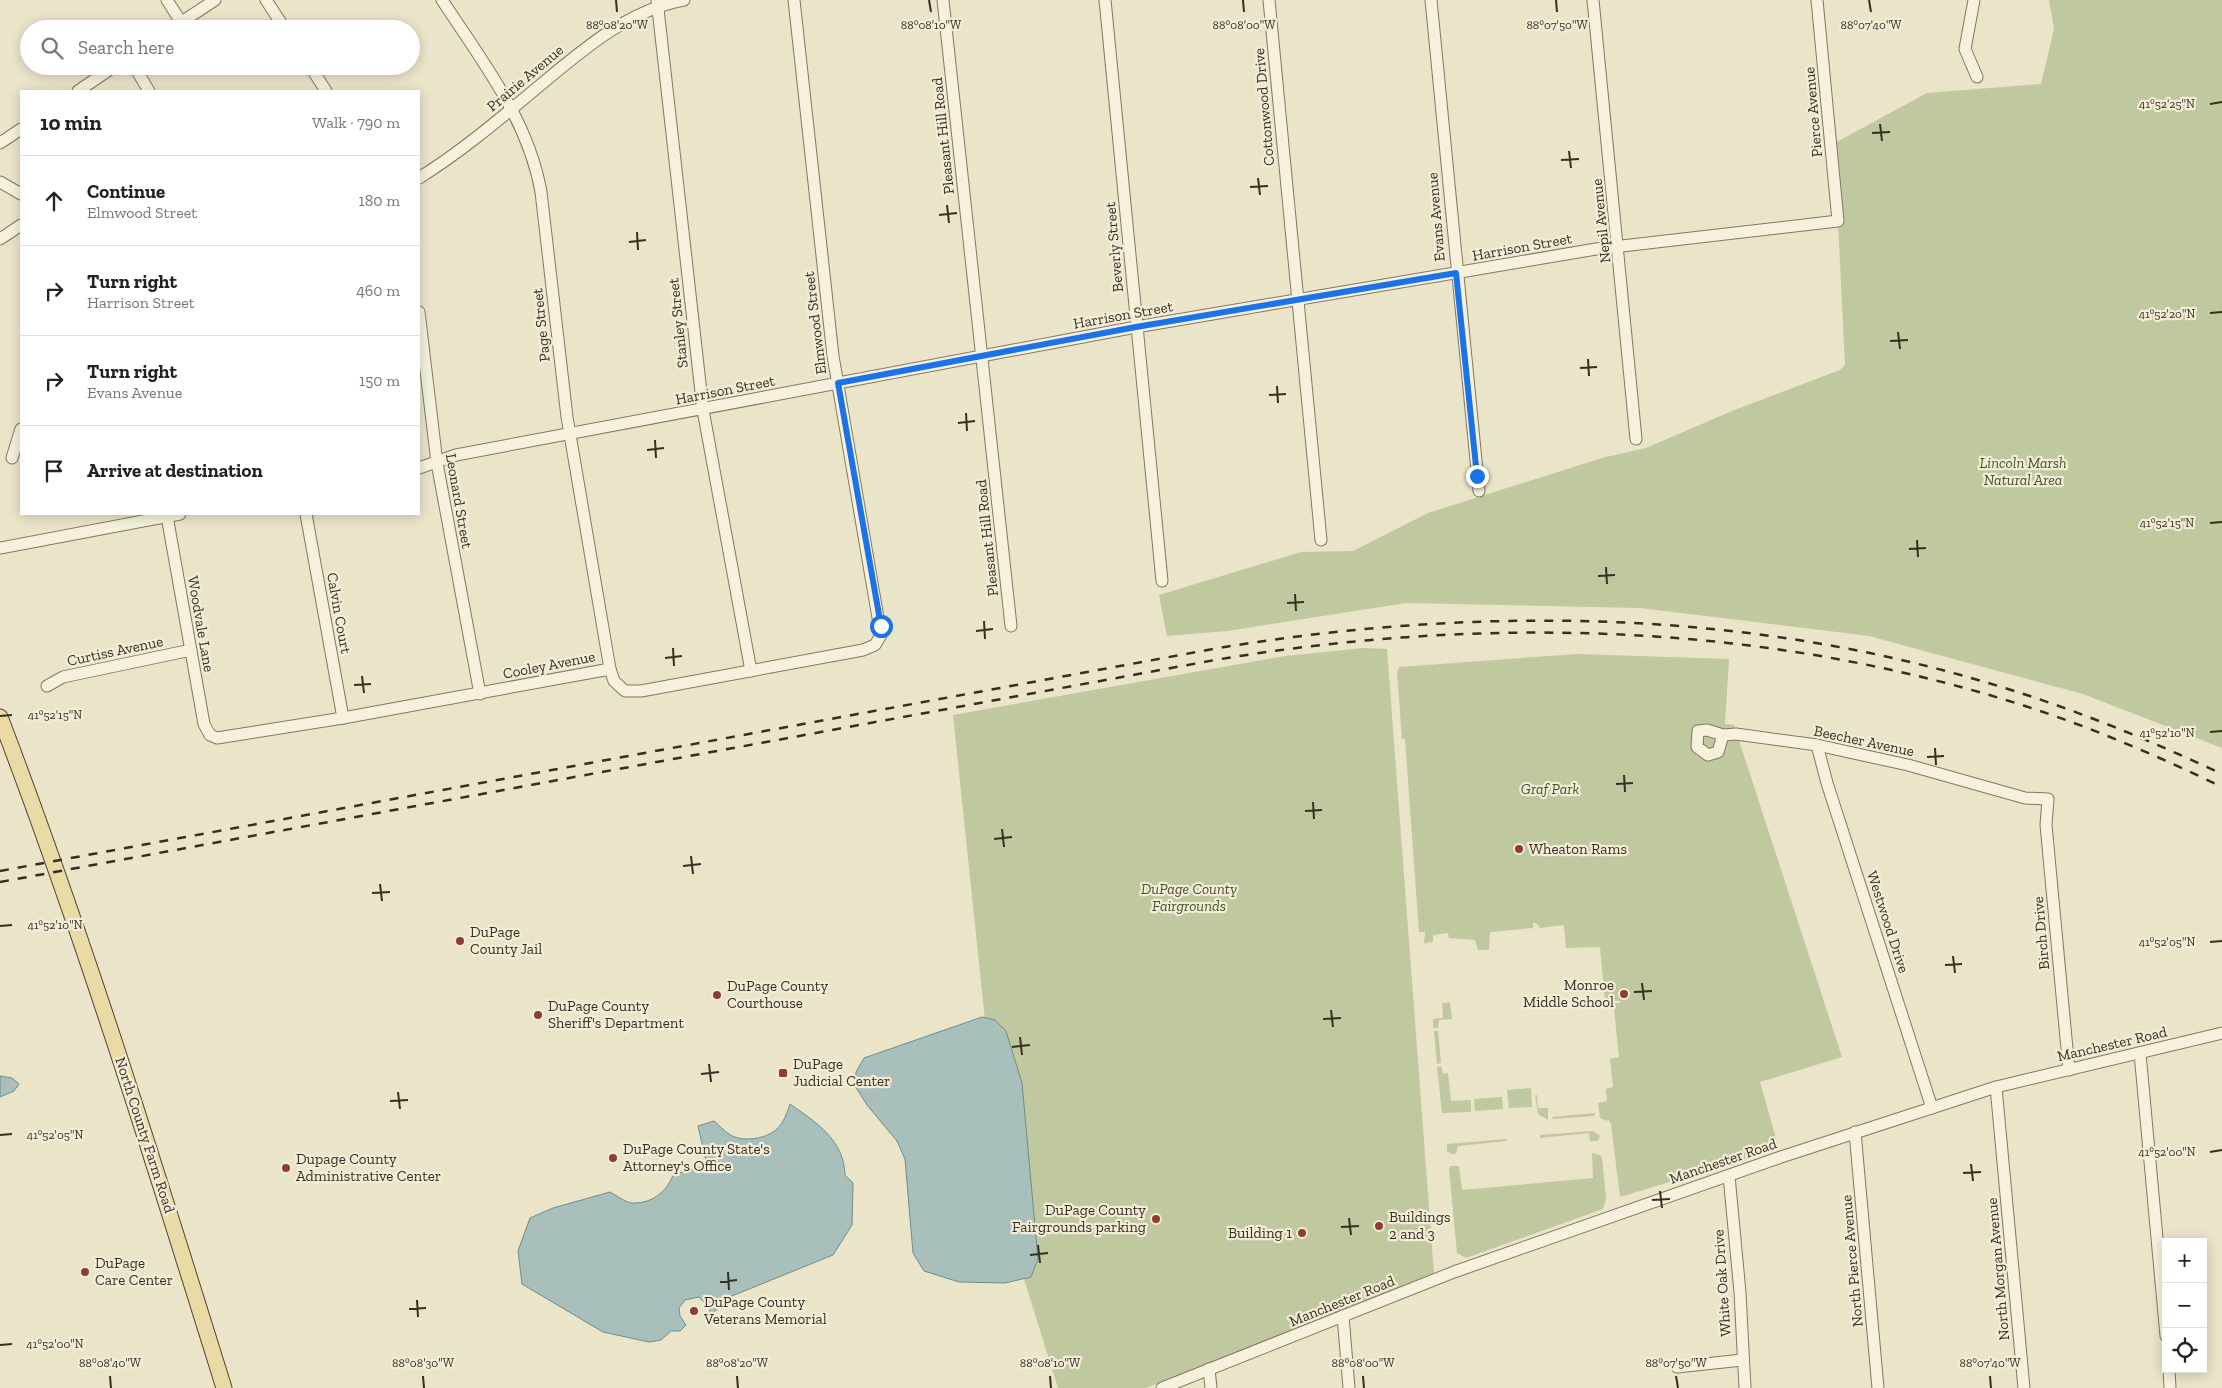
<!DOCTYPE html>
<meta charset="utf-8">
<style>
body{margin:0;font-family:"Zilla Slab",serif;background:#f6f6f6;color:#222}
.controls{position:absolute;right:15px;bottom:15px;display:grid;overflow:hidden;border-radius:0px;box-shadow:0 2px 12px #0003}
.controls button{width:45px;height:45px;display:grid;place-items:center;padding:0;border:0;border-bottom:1px solid #e0e0e0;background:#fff;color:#222;font:25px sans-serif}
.stop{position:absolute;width:15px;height:15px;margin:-11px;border:4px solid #1a73e8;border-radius:50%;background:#fff}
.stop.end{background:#1a73e8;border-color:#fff;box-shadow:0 1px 5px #0008}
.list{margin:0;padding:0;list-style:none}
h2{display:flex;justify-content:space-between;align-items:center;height:65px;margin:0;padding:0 20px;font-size:21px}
h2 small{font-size:16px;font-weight:400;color:#767676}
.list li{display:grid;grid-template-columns:32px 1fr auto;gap:15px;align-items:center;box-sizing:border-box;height:90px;padding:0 20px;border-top:1px solid #e0e0e0}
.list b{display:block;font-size:19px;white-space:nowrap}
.list p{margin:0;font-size:16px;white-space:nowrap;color:#767676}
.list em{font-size:16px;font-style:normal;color:#767676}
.icon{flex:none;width:28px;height:28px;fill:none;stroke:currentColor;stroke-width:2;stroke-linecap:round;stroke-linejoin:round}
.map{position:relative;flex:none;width:2222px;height:1388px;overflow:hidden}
.search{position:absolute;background:#fff;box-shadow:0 2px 12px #0003;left:20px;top:20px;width:400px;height:55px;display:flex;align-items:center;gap:12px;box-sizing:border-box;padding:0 18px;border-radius:28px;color:#767676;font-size:19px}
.panel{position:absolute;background:#fff;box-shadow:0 2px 12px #0003;left:20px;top:90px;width:400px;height:425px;border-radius:0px}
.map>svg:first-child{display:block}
.green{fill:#bfc89e}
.water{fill:#a9bfbb;stroke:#718d89}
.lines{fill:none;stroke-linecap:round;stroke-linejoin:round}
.minor-casing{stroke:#857760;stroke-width:13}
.major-casing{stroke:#544533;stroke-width:17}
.minor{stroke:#f6f1dc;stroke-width:11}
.major{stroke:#e9daa6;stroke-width:15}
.rail{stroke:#372e22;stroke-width:2.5;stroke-dasharray:9 9;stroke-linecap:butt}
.route{stroke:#1a73e8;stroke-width:6}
.ticks{fill:none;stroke:#372e22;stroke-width:2}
.poi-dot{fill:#8e3d35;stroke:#f3edd8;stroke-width:2}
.labels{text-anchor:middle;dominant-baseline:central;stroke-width:4.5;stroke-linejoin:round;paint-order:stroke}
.street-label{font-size:15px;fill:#372e22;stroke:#f3edd8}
.park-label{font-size:15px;font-style:italic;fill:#44512a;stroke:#f3edd8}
.poi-label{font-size:15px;fill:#372e22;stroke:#f3edd8;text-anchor:start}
.ticks-label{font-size:12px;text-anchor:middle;fill:#372e22;stroke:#f3edd8;stroke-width:4.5;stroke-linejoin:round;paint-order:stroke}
</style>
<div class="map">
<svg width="2222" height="1388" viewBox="0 0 2222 1388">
<rect width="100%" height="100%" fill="#eae4c9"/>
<!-- green -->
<g class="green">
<path d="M2049 0H2222V748L2083 694 1869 636 1640 608 1406 603 1227 631 1167 636 1159 595 1301 552 1353 551 1428 513 1602 458 1646 448 1732 411 1840 370 1845 365 1838 221 1831 145 1927 93 2041 84 2054 29Z"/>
<path d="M1364 648 1387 649 1434 1274 1146 1388H1058L1024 1279 986 1030 953 715 1285 656Z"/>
<path d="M1577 654 1729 659 1725 724 1734 725 1842 1057 1760 1082 1779 1149 1620 1197 1611 1124 1608 1119 1607 1121 1600 1118 1598 1103 1607 1101 1606 1089 1613 1087 1610 1059 1619 1057 1614 1009 1612 1004 1606 1003H1620V1001L1605 1000 1600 947 1566 948 1564 925 1540 928 1536 923H1533V928L1490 932 1489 950H1478L1475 940 1449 938 1448 933 1433 935V942L1424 943 1425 932H1419L1405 739H1402L1397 671 1399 670V667Z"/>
<path d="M1450 1002 1452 1019 1439 1020 1438 1028H1433V1019L1443 1018 1442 1003Z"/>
<path d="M1434 1031H1438L1441 1063 1437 1064Z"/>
<path d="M1441 1066 1443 1074 1448 1073 1451 1101 1471 1100V1112L1442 1113 1437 1067Z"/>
<path d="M1531 1088 1532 1107 1509 1108 1507 1090Z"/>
<path d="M1535 1095H1537L1538 1108H1548V1120L1538 1114Z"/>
<path d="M1502 1097 1503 1109 1475 1111 1474 1099Z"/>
<path d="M1595 1113 1594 1116 1553 1119 1552 1117Z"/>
<path d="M1593 1131 1600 1136 1598 1141H1590L1589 1133 1540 1138V1135Z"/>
<path d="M1507 1139V1141L1458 1146 1456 1154H1451L1447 1151V1144Z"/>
<path d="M1592 1153 1600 1155 1602 1158 1606 1199 1603 1209 1466 1258 1457 1253 1449 1169 1450 1166H1459L1462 1190 1593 1178Z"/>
</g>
<!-- water -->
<g class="water">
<path d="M982 1017 995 1020 1006 1031 1022 1083 1038 1259 1031 1277 1005 1283 959 1282 924 1271 913 1253 905 1159 897 1141 867 1105 855 1086 856 1072 864 1058Z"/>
<path d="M0 1076 12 1078 19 1084 14 1091 0 1097Z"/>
<path d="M790 1104C817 1123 844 1140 845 1175L853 1183 852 1225 833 1255 727 1298 710 1317V1308L699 1297 685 1300 679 1308 680 1316 686 1325 680 1331H671L661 1340 649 1342 603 1332 522 1284 518 1251 530 1218 553 1208 610 1192C617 1196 625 1202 632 1203 651 1204 667 1192 673 1175L707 1165 698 1126 714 1121C719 1125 724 1131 729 1134 742 1143 766 1139 777 1129 784 1122 787 1113 790 1104Z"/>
</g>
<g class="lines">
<!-- minor casing -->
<g class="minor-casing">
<g id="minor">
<path d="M167 0 181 22"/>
<path d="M266 0 285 29"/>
<path d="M442 0C482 61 528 119 541 192L567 417 610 669 614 681 625 691H641L863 650 875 645 881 635 833 356 794 0"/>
<path d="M657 0 703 410 751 671"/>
<path d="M943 0 1011 626"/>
<path d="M1105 0 1162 581"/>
<path d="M1269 0 1321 540"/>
<path d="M1431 0 1479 491"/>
<path d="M1593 0 1636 439"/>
<path d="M1974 0 1965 49 1977 77"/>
<path d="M171 29 215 0"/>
<path d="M134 66 149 91"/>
<path d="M310 66 326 91"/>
<path d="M78 91 115 66"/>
<path d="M0 143 21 129"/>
<path d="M419 178C459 153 495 123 532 92 577 55 624 11 684 0"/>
<path d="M0 182 21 194"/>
<path d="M0 239 21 225"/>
<path d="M419 312 437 463 480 694"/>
<path d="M12 458 21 429"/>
<path d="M419 468 456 455 1136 327 1596 249 1838 221 1817 0"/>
<path d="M306 514 343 718"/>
<path d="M167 516 204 724 210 735 217 738 343 718 610 669"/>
<path d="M0 548 180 514"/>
<path d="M47 686 63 677 191 650"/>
<path d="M1723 735 1707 730 1698 731 1697 747 1708 755 1718 752 1723 735 1736 734 1817 745 1908 765 2025 798 2048 799 2046 825 2069 1070"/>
<path d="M1817 745 1827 783 1932 1108"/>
<path d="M2140 1053 2166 1336"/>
<path d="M1996 1087 2024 1388"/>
<path d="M1855 1132 1878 1388"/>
<path d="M1729 1176 1740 1292 1745 1388"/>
<path d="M1343 1316 1349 1388"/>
<path d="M1677 1367 1742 1360"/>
<path d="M1209 1369 1211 1388"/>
<path d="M2169 1369 2170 1388"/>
<path d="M1162 1388 1454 1272 1781 1157 1996 1087 2222 1033"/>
</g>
</g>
<!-- major casing -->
<g class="major-casing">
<path id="major" d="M0 717C84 937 154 1163 224 1388"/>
</g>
<!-- minor -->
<use href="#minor" class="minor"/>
<!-- major -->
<use href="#major" class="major"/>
<!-- rail -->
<g class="rail">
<path d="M0 871 1213 649C1468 606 1736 608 1985 682 2067 706 2145 738 2222 774"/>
<path d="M0 882 1215 660C1484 615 1764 622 2025 706 2093 728 2158 756 2222 787"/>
</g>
</g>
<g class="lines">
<!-- route -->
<path class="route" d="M881 626 838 383 1136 327 1456 273 1477 476"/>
</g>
<!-- ticks -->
<path class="ticks" d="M616 0 617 12M929 0 931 12M1243 0 1244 12M1556 0 1557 12M1869 0 1871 12M2210 104 2222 102M1880 124 1882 141M1872 133 1890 132M1569 151 1571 168M1561 160 1579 159M1258 178 1260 195M1250 187 1268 186M947 205 949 223M939 215 957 213M637 232 638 250M629 242 646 240M2210 313 2222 312M1898 332 1900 349M1890 341 1908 340M1588 359 1589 376M1580 368 1597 367M1277 386 1278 403M1269 395 1286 394M966 413 967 431M958 423 975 421M655 440 656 458M647 450 664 448M2210 523 2222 522M1917 540 1918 557M1909 549 1926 548M1606 567 1607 584M1598 576 1615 575M1295 594 1296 611M1287 603 1304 602M984 621 985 639M976 631 993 629M673 648 674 666M665 658 682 656M362 676 364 693M354 685 371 684M0 716 12 715M2210 732 2222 731M1935 748 1936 765M1927 757 1944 756M1624 775 1625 792M1616 784 1633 783M1313 802 1314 819M1305 811 1322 810M1002 829 1004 847M994 839 1012 837M691 856 693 874M683 866 701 864M380 884 382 901M372 893 390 892M0 926 12 925M2210 942 2222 941M1953 956 1955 973M1945 965 1962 964M1642 983 1644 1000M1634 992 1652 991M1331 1010 1333 1027M1323 1019 1341 1018M1020 1037 1022 1055M1012 1047 1030 1045M709 1064 711 1082M701 1074 719 1072M398 1092 400 1109M390 1101 408 1100M0 1135 12 1134M2210 1152 2222 1150M1971 1164 1973 1181M1963 1173 1981 1172M1660 1191 1662 1208M1652 1200 1670 1199M1349 1218 1351 1235M1341 1227 1359 1226M1038 1245 1040 1263M1030 1255 1048 1253M728 1272 729 1290M720 1282 737 1280M417 1300 418 1317M409 1309 426 1308M0 1345 12 1344M110 1376 111 1388M423 1376 424 1388M737 1376 738 1388M1050 1376 1051 1388M1363 1376 1364 1388M1676 1376 1678 1388M1990 1376 1991 1388"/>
<!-- markers -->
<g class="poi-dot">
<circle cx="1519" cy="849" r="5"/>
<circle cx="460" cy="941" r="5"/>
<circle cx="1624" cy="994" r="5"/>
<circle cx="717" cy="995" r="5"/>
<circle cx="538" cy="1015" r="5"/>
<rect x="778" y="1068" width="10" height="10" rx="2.5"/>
<circle cx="613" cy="1158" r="5"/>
<circle cx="286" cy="1168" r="5"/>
<circle cx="1156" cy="1219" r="5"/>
<circle cx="1379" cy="1226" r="5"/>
<circle cx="1302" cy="1233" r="5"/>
<circle cx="85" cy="1272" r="5"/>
<circle cx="694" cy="1311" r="5"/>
</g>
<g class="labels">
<!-- street labels -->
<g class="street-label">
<text transform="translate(525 78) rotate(-40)">Prairie Avenue</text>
<text transform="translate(1264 107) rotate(-95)">Cottonwood Drive</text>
<text transform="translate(1813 112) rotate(-95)">Pierce Avenue</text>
<text transform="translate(943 136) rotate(-96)">Pleasant Hill Road</text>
<text transform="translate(1436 217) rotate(-95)">Evans Avenue</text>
<text transform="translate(1601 221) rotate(-96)">Nepil Avenue</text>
<text transform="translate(1114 247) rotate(-95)">Beverly Street</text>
<text transform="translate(1522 247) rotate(-10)">Harrison Street</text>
<text transform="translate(1123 315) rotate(-10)">Harrison Street</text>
<text transform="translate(678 323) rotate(-96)">Stanley Street</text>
<text transform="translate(815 323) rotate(-97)">Elmwood Street</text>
<text transform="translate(541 325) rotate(-96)">Page Street</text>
<text transform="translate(725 390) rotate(-11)">Harrison Street</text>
<text transform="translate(459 501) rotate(80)">Leonard Street</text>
<text transform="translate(987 538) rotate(-96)">Pleasant Hill Road</text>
<text transform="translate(339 613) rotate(80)">Calvin Court</text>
<text transform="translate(201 624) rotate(80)">Woodvale Lane</text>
<text transform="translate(115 651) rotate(-12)">Curtiss Avenue</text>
<text transform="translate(549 665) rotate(-11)">Cooley Avenue</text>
<text transform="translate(1864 741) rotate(12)">Beecher Avenue</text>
<text transform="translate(1888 922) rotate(72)">Westwood Drive</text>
<text transform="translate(2041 933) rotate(-95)">Birch Drive</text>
<text transform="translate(2112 1044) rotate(-13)">Manchester Road</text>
<text transform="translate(145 1135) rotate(72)">North County Farm Road</text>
<text transform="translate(1723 1161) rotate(-19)">Manchester Road</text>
<text transform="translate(1852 1261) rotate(-95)">North Pierce Avenue</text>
<text transform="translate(1998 1269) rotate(-95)">North Morgan Avenue</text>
<text transform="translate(1722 1283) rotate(-94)">White Oak Drive</text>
<text transform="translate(1342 1301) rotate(-22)">Manchester Road</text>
</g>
<!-- park labels -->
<g class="park-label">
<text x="2023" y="463">Lincoln Marsh<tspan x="2023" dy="17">Natural Area</tspan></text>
<text x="1550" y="789">Graf Park</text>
<text x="1189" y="889">DuPage County<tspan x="1189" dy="17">Fairgrounds</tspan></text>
</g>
<!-- poi labels -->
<g class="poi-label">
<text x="1529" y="849">Wheaton Rams</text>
<text x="470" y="932">DuPage<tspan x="470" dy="17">County Jail</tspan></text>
<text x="1614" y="985" text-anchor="end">Monroe<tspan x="1614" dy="17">Middle School</tspan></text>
<text x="727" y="986">DuPage County<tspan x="727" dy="17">Courthouse</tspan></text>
<text x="548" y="1006">DuPage County<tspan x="548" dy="17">Sheriff's Department</tspan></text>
<text x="793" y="1064">DuPage<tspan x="793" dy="17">Judicial Center</tspan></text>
<text x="623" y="1149">DuPage County State's<tspan x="623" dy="17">Attorney's Office</tspan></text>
<text x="296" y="1159">Dupage County<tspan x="296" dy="17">Administrative Center</tspan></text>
<text x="1146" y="1210" text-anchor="end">DuPage County<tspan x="1146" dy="17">Fairgrounds parking</tspan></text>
<text x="1389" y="1217">Buildings<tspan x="1389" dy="17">2 and 3</tspan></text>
<text x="1292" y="1233" text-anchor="end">Building 1</text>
<text x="95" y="1263">DuPage<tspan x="95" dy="17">Care Center</tspan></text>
<text x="704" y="1302">DuPage County<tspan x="704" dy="17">Veterans Memorial</tspan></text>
</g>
</g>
<g class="ticks-label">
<text x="617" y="29">88°08'20"W</text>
<text x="931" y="29">88°08'10"W</text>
<text x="1244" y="29">88°08'00"W</text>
<text x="1871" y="29">88°07'40"W</text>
<text x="1557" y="29">88°07'50"W</text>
<text x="2167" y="108">41°52'25"N</text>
<text x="2167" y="318">41°52'20"N</text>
<text x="2167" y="527">41°52'15"N</text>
<text x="55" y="719">41°52'15"N</text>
<text x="2167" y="737">41°52'10"N</text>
<text x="55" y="929">41°52'10"N</text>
<text x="2167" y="946">41°52'05"N</text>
<text x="55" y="1139">41°52'05"N</text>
<text x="2167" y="1156">41°52'00"N</text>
<text x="55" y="1348">41°52'00"N</text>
<text x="110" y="1367">88°08'40"W</text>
<text x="423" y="1367">88°08'30"W</text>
<text x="737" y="1367">88°08'20"W</text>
<text x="1050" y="1367">88°08'10"W</text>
<text x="1363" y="1367">88°08'00"W</text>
<text x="1676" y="1367">88°07'50"W</text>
<text x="1990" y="1367">88°07'40"W</text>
</g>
</svg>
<div class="controls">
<button>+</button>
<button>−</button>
<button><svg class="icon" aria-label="locate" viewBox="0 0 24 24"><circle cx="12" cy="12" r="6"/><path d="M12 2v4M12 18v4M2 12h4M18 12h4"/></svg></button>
</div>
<div class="stop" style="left:881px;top:626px"></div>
<div class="stop end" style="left:1477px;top:476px"></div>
<div class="search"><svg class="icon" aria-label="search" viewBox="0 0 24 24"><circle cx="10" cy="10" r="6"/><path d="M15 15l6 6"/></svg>Search here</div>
<section class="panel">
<h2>10 min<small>Walk · 790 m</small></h2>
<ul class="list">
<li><svg class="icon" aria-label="ahead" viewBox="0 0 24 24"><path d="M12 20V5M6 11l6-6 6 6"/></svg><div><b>Continue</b><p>Elmwood Street</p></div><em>180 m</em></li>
<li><svg class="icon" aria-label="right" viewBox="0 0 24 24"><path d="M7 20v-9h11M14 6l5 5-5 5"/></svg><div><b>Turn right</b><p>Harrison Street</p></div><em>460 m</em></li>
<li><svg class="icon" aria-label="right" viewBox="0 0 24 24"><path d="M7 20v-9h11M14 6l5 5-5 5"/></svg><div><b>Turn right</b><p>Evans Avenue</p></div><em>150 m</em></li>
<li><svg class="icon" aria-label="arrive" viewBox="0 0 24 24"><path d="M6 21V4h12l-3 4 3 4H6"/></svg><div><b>Arrive at destination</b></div></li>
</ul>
</section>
</div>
